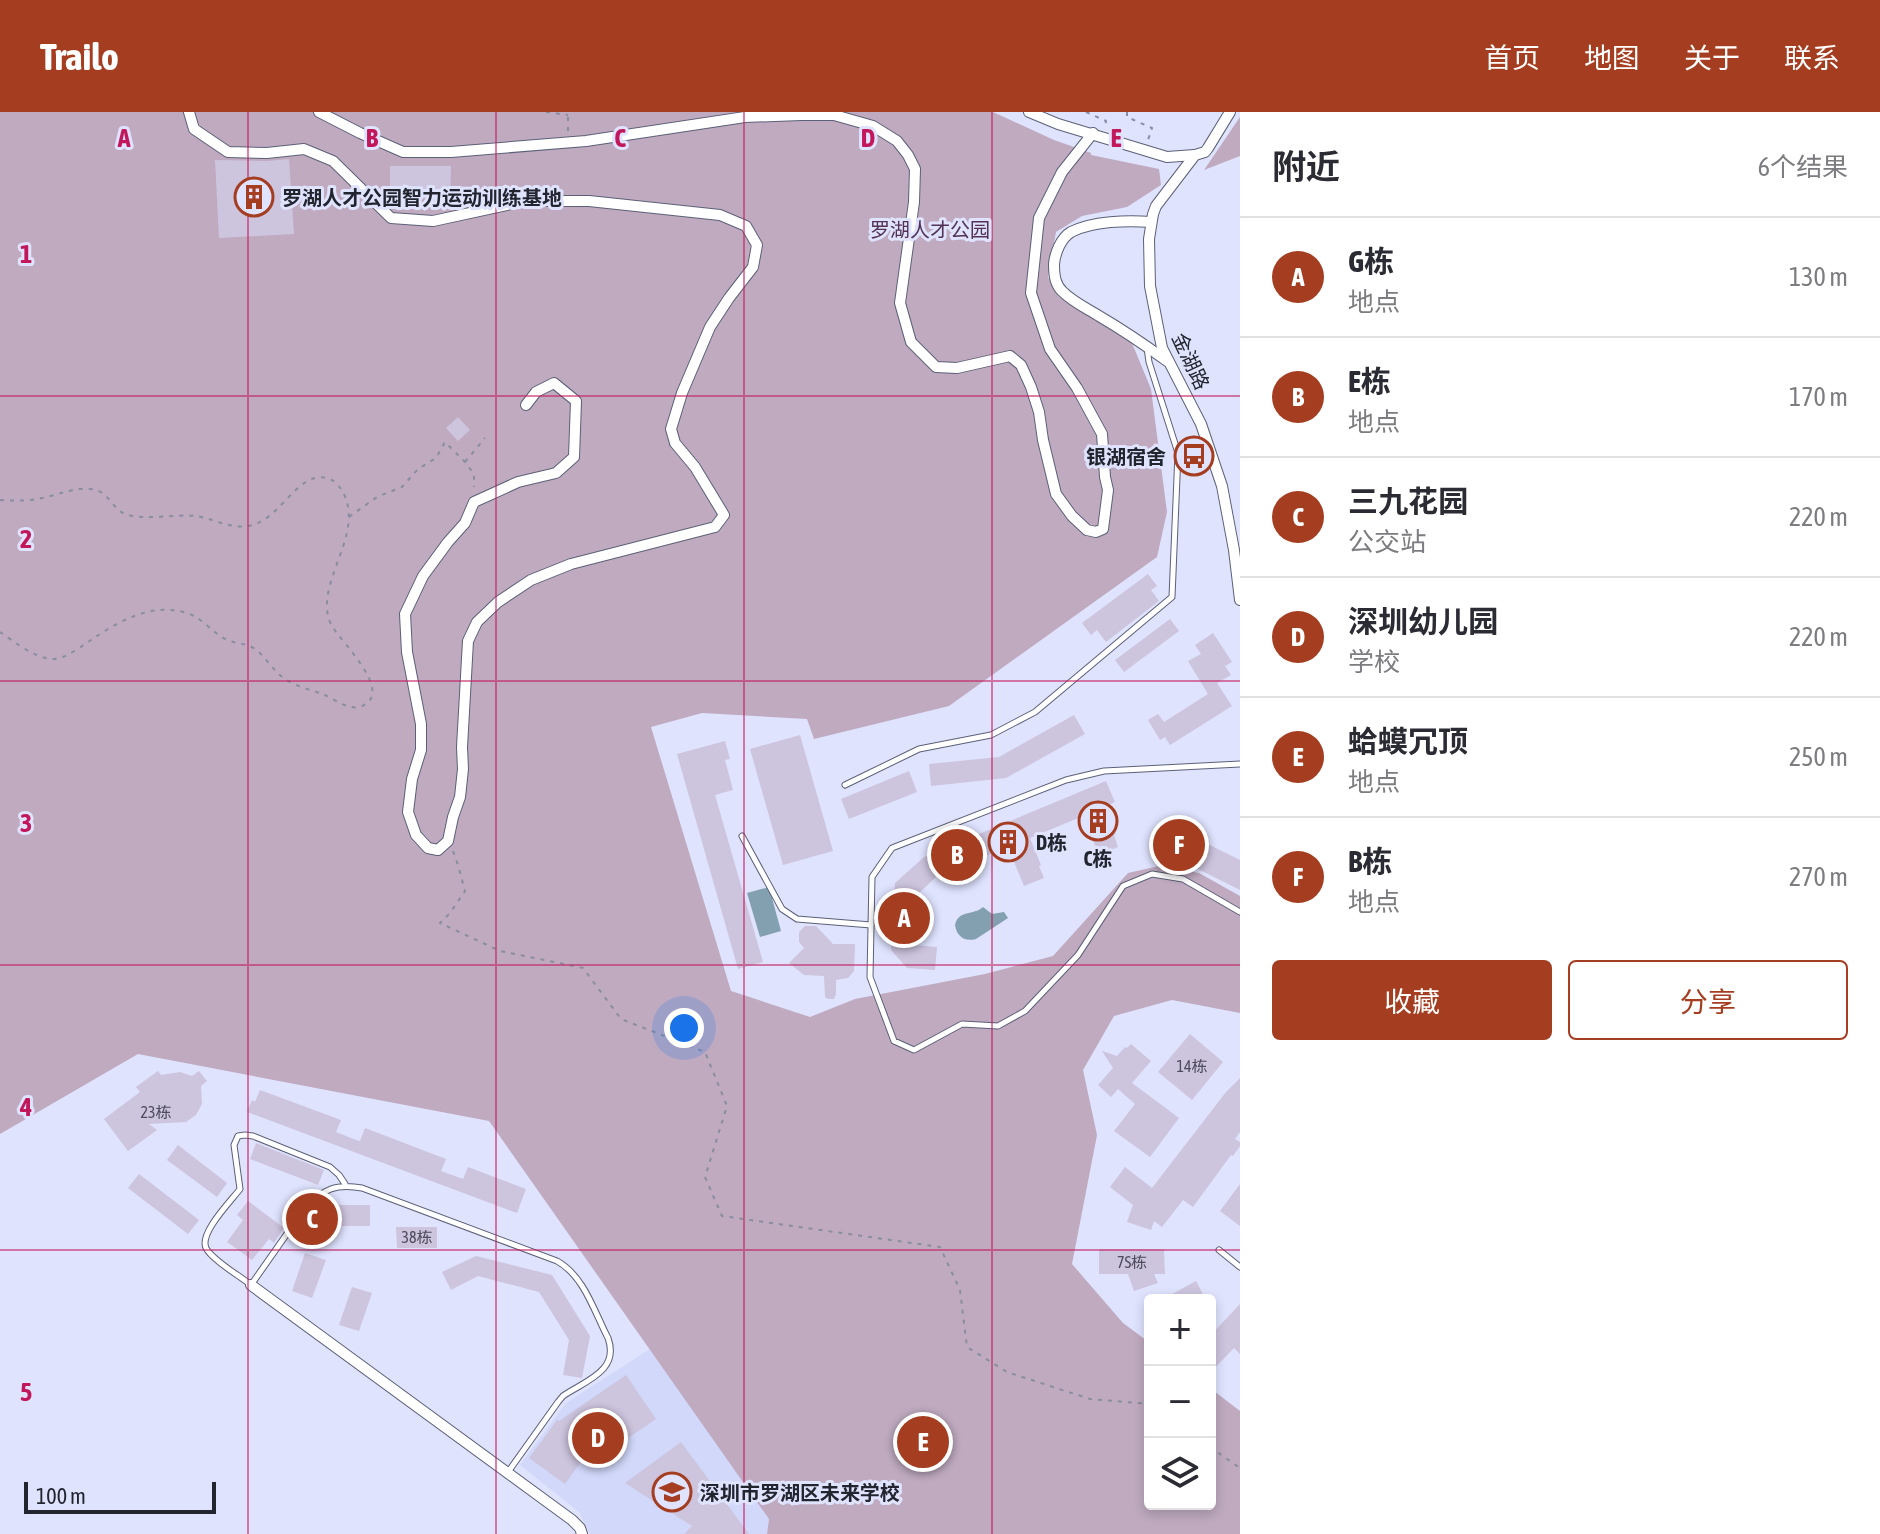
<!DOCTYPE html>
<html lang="zh">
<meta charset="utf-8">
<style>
body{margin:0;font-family:"Asap Condensed","Noto Sans SC",sans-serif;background:#f7f7f7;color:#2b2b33}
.controls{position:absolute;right:24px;bottom:24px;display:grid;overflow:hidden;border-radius:8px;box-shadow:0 4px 12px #0003}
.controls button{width:72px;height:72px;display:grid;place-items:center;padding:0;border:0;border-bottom:2px solid #e1e1e2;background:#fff;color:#2b2b33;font:40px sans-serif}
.scale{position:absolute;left:24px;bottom:20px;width:192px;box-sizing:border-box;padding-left:8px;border:4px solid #22242e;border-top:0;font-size:22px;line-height:28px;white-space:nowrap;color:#22242e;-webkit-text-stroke:6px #dfe3fe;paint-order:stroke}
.you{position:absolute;left:684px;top:916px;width:28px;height:28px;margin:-20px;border:6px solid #fff;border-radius:50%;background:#1a73e8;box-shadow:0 0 0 12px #1a73e833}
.badge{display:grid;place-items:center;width:52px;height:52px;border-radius:50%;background:#a53d20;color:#fff;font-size:26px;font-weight:700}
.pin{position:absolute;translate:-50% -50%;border:4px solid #fff;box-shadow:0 2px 8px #0006}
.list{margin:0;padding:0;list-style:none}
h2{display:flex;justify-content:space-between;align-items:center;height:104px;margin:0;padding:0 32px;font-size:34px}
h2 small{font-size:26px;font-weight:400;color:#7c7c81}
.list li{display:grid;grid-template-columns:52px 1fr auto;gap:24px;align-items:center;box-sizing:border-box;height:120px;padding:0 32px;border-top:2px solid #e1e1e2}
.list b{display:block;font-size:30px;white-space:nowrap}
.list p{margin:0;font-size:26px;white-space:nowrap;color:#7c7c81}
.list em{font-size:26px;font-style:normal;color:#7c7c81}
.actions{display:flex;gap:16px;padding:24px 32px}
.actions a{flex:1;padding:18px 0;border:2px solid #a53d20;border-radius:8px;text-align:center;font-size:28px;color:#a53d20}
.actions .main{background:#a53d20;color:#fff}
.icon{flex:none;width:44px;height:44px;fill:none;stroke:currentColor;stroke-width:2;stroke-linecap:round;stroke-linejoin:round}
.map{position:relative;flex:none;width:1240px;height:1422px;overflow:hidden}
header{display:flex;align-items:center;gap:48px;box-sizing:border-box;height:112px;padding:0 40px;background:#a53d20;color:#fff}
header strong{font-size:38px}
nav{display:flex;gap:44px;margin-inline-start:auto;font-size:28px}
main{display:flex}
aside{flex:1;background:#fff}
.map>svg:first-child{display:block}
.built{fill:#d2d8fa}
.green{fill:#bfaac0}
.water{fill:#82a0af}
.building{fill:#cdc4de}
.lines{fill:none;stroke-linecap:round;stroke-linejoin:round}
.lane-casing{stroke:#5c6077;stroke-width:7}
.street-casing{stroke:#5c6077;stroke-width:12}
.path{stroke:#8a8da0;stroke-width:2;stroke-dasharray:4 6;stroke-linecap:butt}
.lane{stroke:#fff;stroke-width:5}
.street{stroke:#fff;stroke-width:10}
.grid{fill:none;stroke:#c2185b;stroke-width:2;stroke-opacity:0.55}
.labels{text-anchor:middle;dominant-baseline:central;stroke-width:6;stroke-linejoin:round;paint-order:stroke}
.number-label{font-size:16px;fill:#4d4c5a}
.poi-label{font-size:20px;font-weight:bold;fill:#22242e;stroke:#dfe3fe;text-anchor:start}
.park-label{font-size:20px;fill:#533254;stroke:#dfe3fe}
.street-label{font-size:20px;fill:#22242e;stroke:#dfe3fe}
.grid-label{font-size:26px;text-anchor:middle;font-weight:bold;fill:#c2185b;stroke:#dfe3fe;stroke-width:6;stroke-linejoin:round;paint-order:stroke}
</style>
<header>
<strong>Trailo</strong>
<nav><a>首页</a><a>地图</a><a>关于</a><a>联系</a></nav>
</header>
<main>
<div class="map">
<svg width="1240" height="1422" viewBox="0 0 1240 1422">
<rect width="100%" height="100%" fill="#dfe3fe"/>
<!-- built -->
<path class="built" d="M650 1237 769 1407 767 1422H590L579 1400 520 1353 566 1291Z"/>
<!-- green -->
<g class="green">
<path d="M0 0H993L1054 28 1091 41V43L1159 57 1161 73 1127 95 1082 104 1056 120 1048 165 1059 185 1132 231 1151 277 1167 400 1157 445 949 594 814 627 807 607 702 601 651 615 731 879 810 905 855 887 985 862 1053 844 1128 761 1159 754 1199 761 1240 784V901L1172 888 1114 904 1083 958 1097 1023 1072 1152 1123 1211 1150 1231V1392H1210V1276L1240 1299V1422H767L769 1407 489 1009 138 942 0 1022Z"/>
<path d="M1240 5V44L1204 58Z"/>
</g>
<!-- water -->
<g class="water">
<path d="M769 775 781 819 760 825 747 781Z"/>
<path d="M983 795 992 802 1004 800 1008 806 976 827C965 830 957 825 955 813 959 797 973 804 983 795Z"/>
</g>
<!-- building -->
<g class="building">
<path d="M289 47 294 122 219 126 215 48 267 49Z"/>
<path d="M390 54H451L450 86 390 85Z"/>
<path d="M458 305 470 318 458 329 446 316Z"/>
<path d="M1148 462 1157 474 1151 478 1159 489 1106 530 1097 518 1091 523 1082 511Z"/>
<path d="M1170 507 1179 519 1124 560 1115 548Z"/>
<path d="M1213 521 1232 550 1225 554 1231 563 1217 571 1232 594 1170 633 1165 625 1160 628 1148 608 1158 602 1164 610 1208 582 1188 549 1201 542 1195 533Z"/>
<path d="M1074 603 1085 622 1006 666 931 674 929 652 999 645Z"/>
<path d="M800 623 833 739 783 753 750 637Z"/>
<path d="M725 629 730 647 725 648 733 678 715 683 763 850 738 857 677 642Z"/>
<path d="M909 659 917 680 849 707 841 687Z"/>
<path d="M1106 669 1115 690 1104 695 1116 722 1114 723 1118 735 1099 743 1083 704 1030 726 1041 753 1039 754 1044 766 1024 774 1008 735 937 764 918 782 914 833 937 835 935 858 907 856 891 838 895 771 924 745Z"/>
<path d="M1169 713 1240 748V778L1154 735 1163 716 1167 718Z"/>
<path d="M805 814H816L833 832H855L854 859 848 866 836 868V882L834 887H828L825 885 824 864 804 863 789 851 804 836 799 830V820Z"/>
<path d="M1190 922 1223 950 1192 988 1158 960Z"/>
<path d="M1131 932 1151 949 1132 971 1179 1006 1150 1045 1114 1019 1135 992 1118 977 1111 985 1098 973 1113 956 1102 939 1117 944 1125 935 1127 936Z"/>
<path d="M158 959 161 963 180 960 192 964 199 959 207 969 201 974 202 992 196 1003 186 1010 149 1012 157 1018 128 1039 104 1007 140 980 136 975Z"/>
<path d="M1240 966V1020L1235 1027 1240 1030V1034L1233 1044 1231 1043 1193 1095 1183 1088 1162 1115 1154 1109 1151 1118 1127 1110 1133 1093 1110 1075 1125 1055 1152 1076 1226 980Z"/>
<path d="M260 978 341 1008 336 1020 356 1028 360 1029 365 1016 446 1047 441 1059 463 1067 468 1055 526 1077 517 1101 247 1000 252 988 255 990Z"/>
<path d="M256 1031 324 1058 318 1073 250 1047Z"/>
<path d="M178 1033 227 1071 217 1085 167 1048Z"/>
<path d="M139 1062 199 1108 188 1122 128 1076Z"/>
<path d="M1240 1072V1114L1220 1099Z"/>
<path d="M248 1089 284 1116 274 1131 269 1127 252 1148 227 1130 243 1108 237 1103Z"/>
<rect x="330" y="1093" width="40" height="21"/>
<path d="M396 1115H437V1136H397Z"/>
<path d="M1099 1137H1164L1165 1162H1154L1158 1171 1134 1179 1128 1162H1099Z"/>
<path d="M305 1141 326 1148 312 1186 292 1179Z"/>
<path d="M476 1144 552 1163 590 1224 582 1266 563 1263 569 1228 539 1180 478 1164 451 1178 442 1160Z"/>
<path d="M1196 1169 1206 1188H1161Z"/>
<path d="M352 1175 372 1181 359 1219 339 1213Z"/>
<path d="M1240 1192V1242L1234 1236 1210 1261V1224Z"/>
<path d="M626 1263 656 1307 605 1342 596 1329 565 1372 529 1346 557 1308 559 1309Z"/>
<path d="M681 1330 749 1422H684L692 1414 625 1371Z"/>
</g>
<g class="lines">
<!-- lane casing -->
<g class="lane-casing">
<g id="lane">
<path d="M1240 652 1104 659 1066 668 892 736 872 765 870 865 894 929 914 938 962 912 998 914 1025 899 1078 843 1123 774 1152 762 1183 767 1240 800"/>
<path d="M845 673 919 637 991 623 1035 600 1172 485 1178 341 1149 250 1147 236"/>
<path d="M742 724 782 797 797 807 871 813"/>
<path d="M345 1072 339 1063 330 1055 253 1024 245 1023 238 1024 234 1033 240 1077C231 1089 199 1121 206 1136 212 1148 240 1164 251 1173L305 1096C324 1077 336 1071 362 1076L557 1149C584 1164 594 1199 608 1226 620 1259 585 1269 563 1284L558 1290 508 1360"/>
<path d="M1219 1138 1240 1155"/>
</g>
</g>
<!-- street casing -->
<g class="street-casing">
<g id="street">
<path d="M189 0 194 17 228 40 267 41 304 37 333 49 391 106 433 109 525 89H589L720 103 746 114 757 133 753 155 729 186 710 215 682 281 671 317 675 331 695 355 724 403 715 415 571 452 531 468 498 490 477 510 468 529 462 635 463 657 460 685 453 705 448 729 438 738 428 736 416 723 408 700 412 667 421 638V612L407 540 405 502 423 464 448 430 465 411 474 390 518 370 556 361 574 345 576 289 554 271 536 280 526 293"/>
<path d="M319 0 360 21 403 40H451L586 29 745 5 801 3H834L873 14 897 29 908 43 915 57 914 90 900 191 911 230 936 255 957 256 1010 244 1021 253 1031 275 1039 300 1043 328 1056 382 1072 404 1087 418 1096 420 1103 417 1108 378 1105 365 1102 322 1077 276 1050 237 1031 181 1039 106 1062 60 1093 21"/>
<path d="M1029 0 1058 12 1167 45 1195 43"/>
<path d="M1230 0 1208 36 1205 40 1195 43 1156 94 1153 102 1149 127 1150 174 1162 236 1201 312 1222 374 1234 438 1240 488"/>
<path d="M1151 110C1128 108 1092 109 1071 120 1061 126 1055 141 1054 152 1054 163 1055 173 1063 180 1073 190 1088 197 1099 204 1123 218 1145 233 1167 249"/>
<path d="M251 1173 572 1408 580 1416 582 1422"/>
</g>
</g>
<!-- path -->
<g class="path">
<path d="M546 0 568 3"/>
<path d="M1086 0 1106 9 1105 15"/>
<path d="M1127 0V5L1152 16 1148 28"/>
<path d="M568 19V0"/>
<path d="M465 350 485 326"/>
<path d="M0 388C14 389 29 389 42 386 59 383 78 373 96 378 110 382 114 400 128 403 146 408 175 402 195 404 213 406 229 417 248 414 281 409 296 359 327 366 333 367 338 373 341 377 365 414 326 458 327 494 327 503 329 510 334 517 342 530 392 579 364 593 361 595 356 596 352 595 343 594 333 587 325 583 312 578 297 575 285 567 273 559 267 546 255 537 247 531 237 532 227 528 212 521 203 506 187 501 152 490 119 509 91 528 80 535 67 546 54 547 35 547 15 530 0 520"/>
<path d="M349 405 377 385 402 375 418 357 436 346 445 330 465 350 474 362V375"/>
<path d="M453 739 458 753 465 779 450 801 440 811 500 839 583 856 621 907 705 940 727 994 705 1065 722 1104 940 1135 960 1178 967 1235 1007 1260 1090 1287 1150 1292"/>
<path d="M1210 1335 1240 1356"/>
</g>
<!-- lane -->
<use href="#lane" class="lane"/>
<!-- street -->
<use href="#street" class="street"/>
</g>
<!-- grid -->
<path class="grid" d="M248 0V1422M496 0V1422M744 0V1422M992 0V1422M0 284H1240M0 569H1240M0 853H1240M0 1138H1240"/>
<!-- icons -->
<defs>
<g id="building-ring" transform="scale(2)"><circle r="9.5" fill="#dfe3fe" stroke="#a53d20" stroke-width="1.5"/><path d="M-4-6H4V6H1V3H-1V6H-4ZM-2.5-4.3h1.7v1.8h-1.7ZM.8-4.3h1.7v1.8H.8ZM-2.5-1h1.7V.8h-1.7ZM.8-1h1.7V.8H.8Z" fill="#a53d20"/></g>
<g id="bus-ring" transform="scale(2)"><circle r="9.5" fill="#dfe3fe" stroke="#a53d20" stroke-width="1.5"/><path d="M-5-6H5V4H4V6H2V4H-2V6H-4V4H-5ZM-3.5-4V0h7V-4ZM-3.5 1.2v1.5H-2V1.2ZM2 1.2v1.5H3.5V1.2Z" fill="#a53d20"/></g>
<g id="school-ring" transform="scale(2)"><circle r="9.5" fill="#dfe3fe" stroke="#a53d20" stroke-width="1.5"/><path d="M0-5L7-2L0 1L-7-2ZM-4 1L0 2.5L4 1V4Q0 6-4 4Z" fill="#a53d20"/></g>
</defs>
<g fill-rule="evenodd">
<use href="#building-ring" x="254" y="85"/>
<use href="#bus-ring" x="1194" y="344"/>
<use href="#building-ring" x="1098" y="709"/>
<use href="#building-ring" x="1008" y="730"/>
<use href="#school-ring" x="672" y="1380"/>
</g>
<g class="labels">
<!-- number labels -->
<g class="number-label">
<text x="1192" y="954">14栋</text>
<text x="156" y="1000">23栋</text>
<text x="417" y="1125">38栋</text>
<text x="1132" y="1150">7S栋</text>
</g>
<!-- poi labels -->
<g class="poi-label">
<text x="282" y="85">罗湖人才公园智力运动训练基地</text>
<text x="1166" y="344" text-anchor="end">银湖宿舍</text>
<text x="1036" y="730">D栋</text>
<text x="1098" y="746" text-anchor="middle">C栋</text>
<text x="700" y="1380">深圳市罗湖区未来学校</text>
</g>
<!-- park labels -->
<g class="park-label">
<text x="930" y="117">罗湖人才公园</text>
</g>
<!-- street labels -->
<g class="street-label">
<text transform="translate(1191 249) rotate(65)">金湖路</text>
</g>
</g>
<g class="grid-label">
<text x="124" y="35">A</text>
<text x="372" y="35">B</text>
<text x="620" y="35">C</text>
<text x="868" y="35">D</text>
<text x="1116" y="35">E</text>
<text x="26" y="151">1</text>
<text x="26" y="436">2</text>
<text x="26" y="720">3</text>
<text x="26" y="1004">4</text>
<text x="26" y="1289">5</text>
</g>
</svg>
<div class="controls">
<button>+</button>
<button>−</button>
<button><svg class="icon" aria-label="layers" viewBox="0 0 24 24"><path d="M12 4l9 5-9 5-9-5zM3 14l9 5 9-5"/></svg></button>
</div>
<div class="scale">100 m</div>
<div class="you"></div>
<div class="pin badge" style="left:904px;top:806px">A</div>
<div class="pin badge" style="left:957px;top:743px">B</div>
<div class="pin badge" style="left:312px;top:1107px">C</div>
<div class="pin badge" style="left:598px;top:1326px">D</div>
<div class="pin badge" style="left:923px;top:1330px">E</div>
<div class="pin badge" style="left:1179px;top:733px">F</div>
</div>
<aside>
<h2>附近<small>6个结果</small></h2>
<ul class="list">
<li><span class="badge">A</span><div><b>G栋</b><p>地点</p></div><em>130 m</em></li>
<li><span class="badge">B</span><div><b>E栋</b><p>地点</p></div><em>170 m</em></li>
<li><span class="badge">C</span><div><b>三九花园</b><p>公交站</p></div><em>220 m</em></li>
<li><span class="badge">D</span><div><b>深圳幼儿园</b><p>学校</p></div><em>220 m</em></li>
<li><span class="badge">E</span><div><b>蛤蟆冗顶</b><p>地点</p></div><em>250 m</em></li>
<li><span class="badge">F</span><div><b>B栋</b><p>地点</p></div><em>270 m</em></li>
</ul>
<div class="actions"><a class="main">收藏</a><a>分享</a></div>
</aside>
</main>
